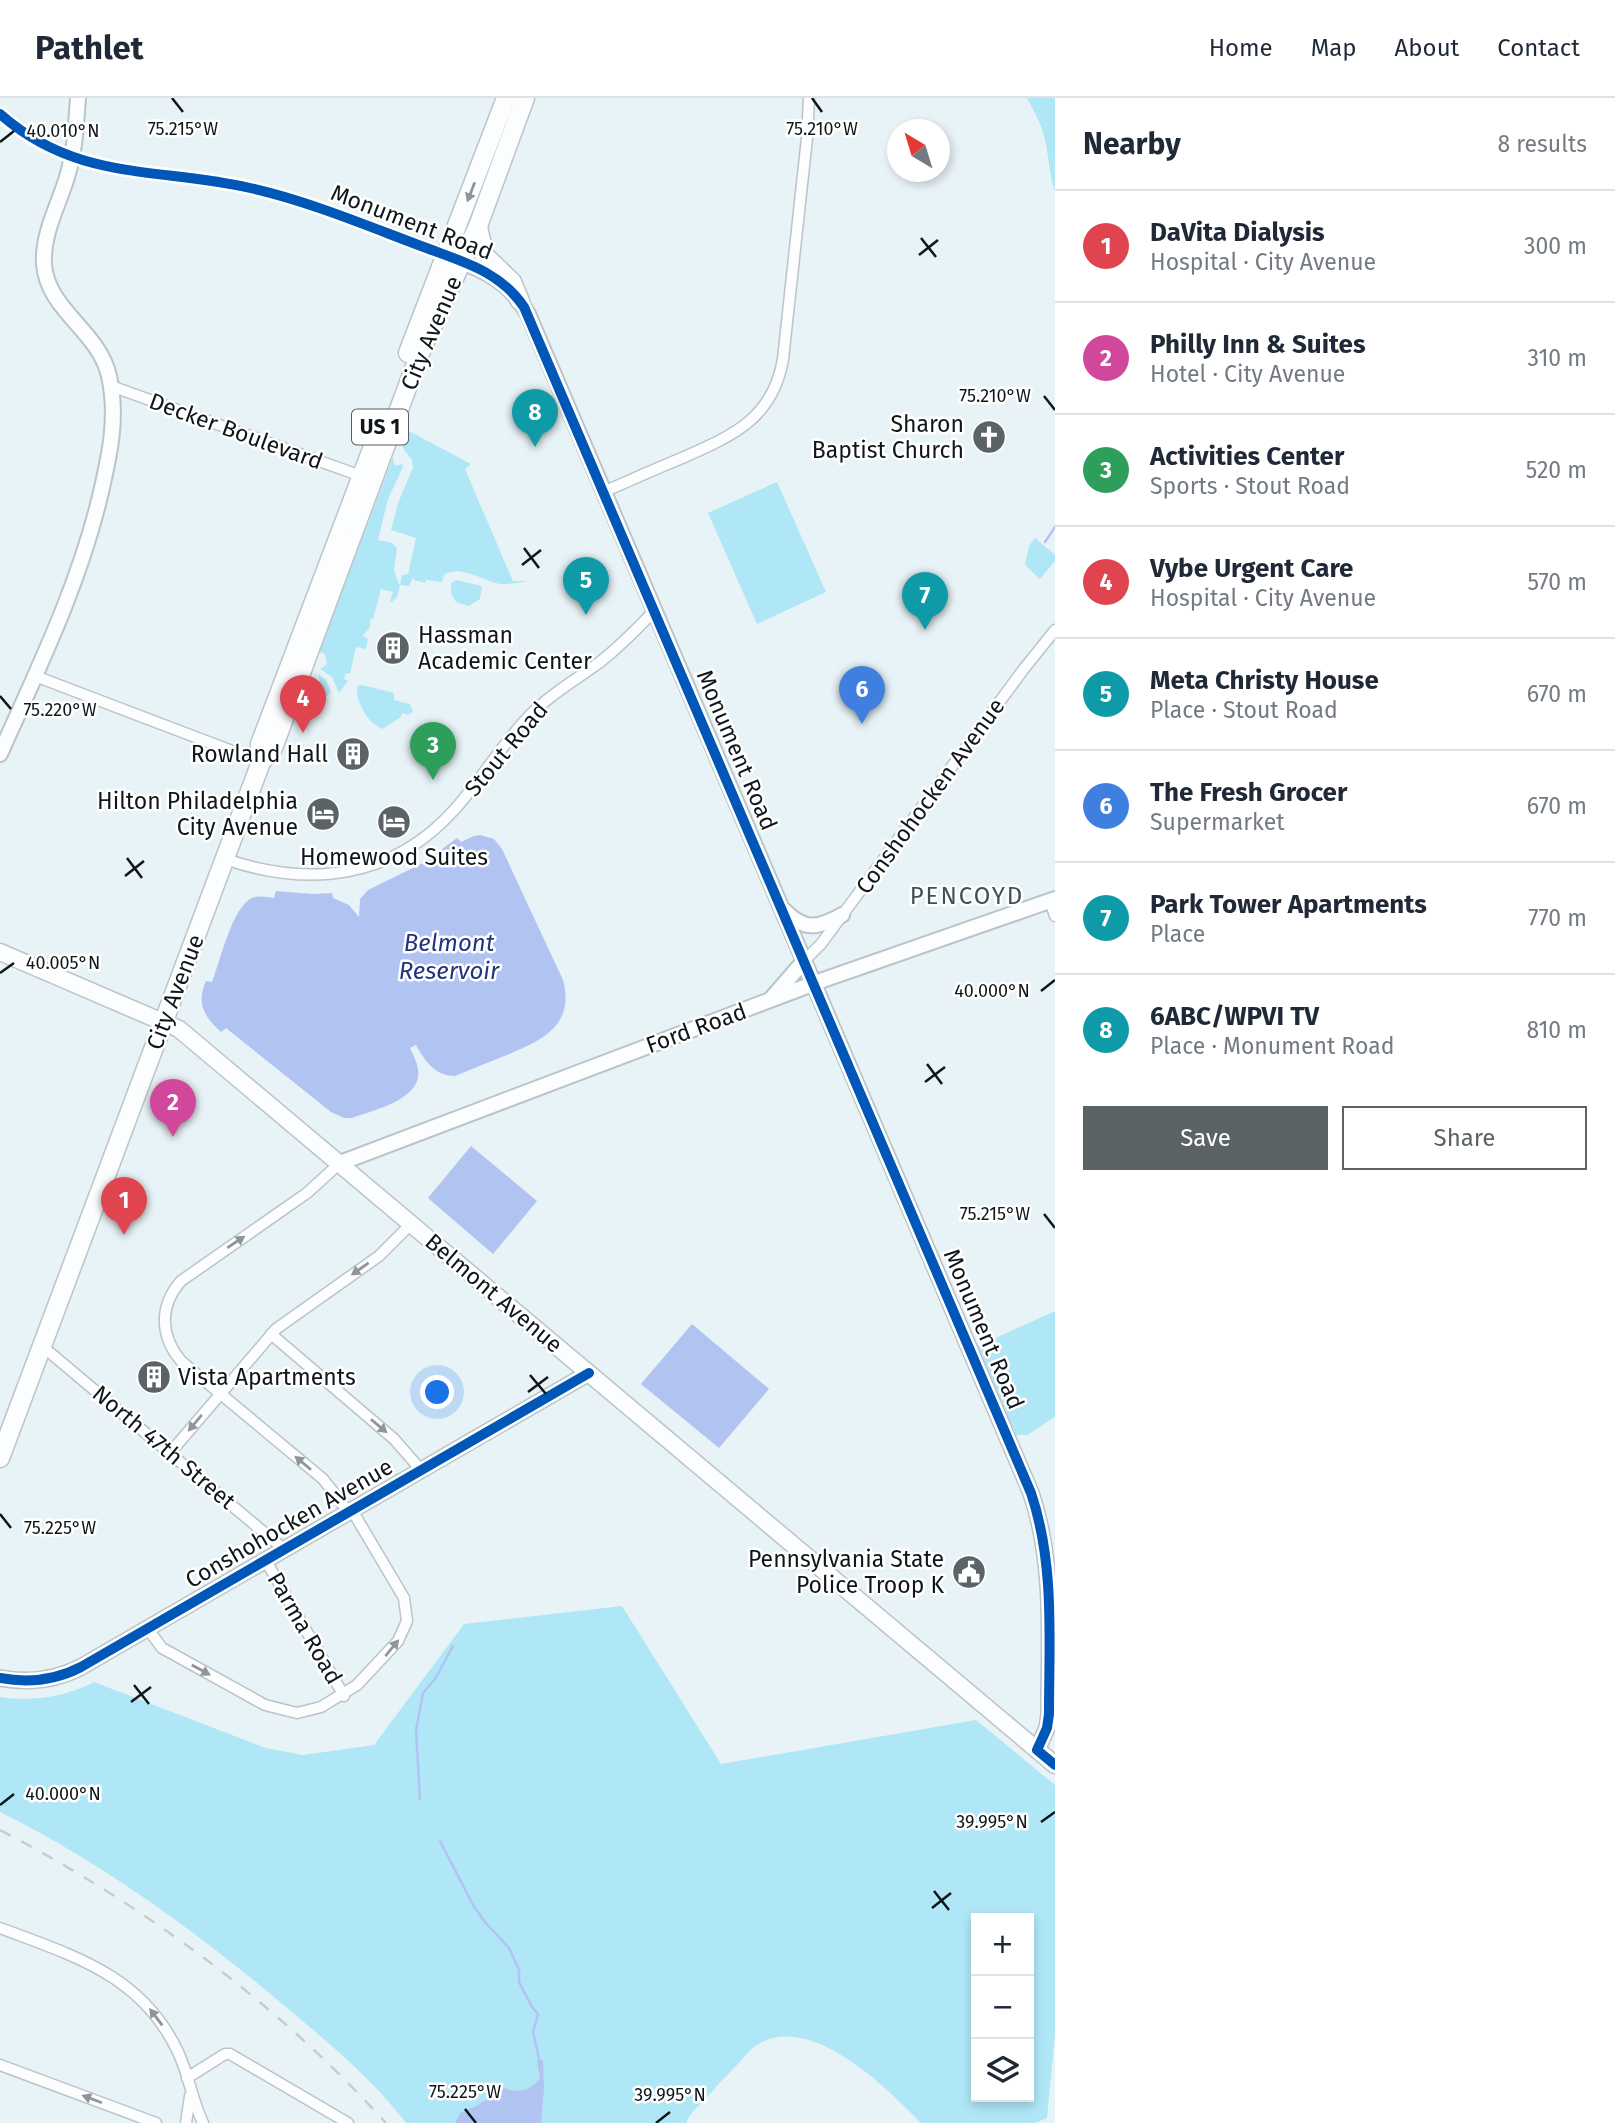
<!DOCTYPE html>
<meta charset="utf-8">
<style>
body{margin:0;font-family:"Fira Sans",sans-serif;background:#f6f6f7;color:#1f2937}
.controls{position:absolute;right:21px;bottom:21px;display:grid;overflow:hidden;border-radius:0px;box-shadow:0 4px 10px #0003}
.controls button{width:63px;height:63px;display:grid;place-items:center;padding:0;border:0;border-bottom:2px solid #e0e1e3;background:#fff;color:#1f2937;font:35px sans-serif}
.compass{position:absolute;left:887px;top:21px;width:63px;height:63px;border-radius:50%;background:#fff;box-shadow:0 4px 10px #0003;rotate:322deg}
.you{position:absolute;left:438px;top:1295px;width:24px;height:24px;margin:-18px;border:5px solid #fff;border-radius:50%;background:#1a73e8;box-shadow:0 0 0 10px #1a73e833}
.badge{display:grid;place-items:center;width:46px;height:46px;border-radius:50%;background:#5b6367;color:#fff;font-size:23px;font-weight:700}
.pin{position:absolute;translate:-50% -58px;filter:drop-shadow(0 2px 4px #0008)}
.pin::after{content:'';position:absolute;top:37px;width:24px;height:21px;background:inherit;clip-path:polygon(0 0,100% 0,50% 100%)}
.list{margin:0;padding:0;list-style:none}
h2{display:flex;justify-content:space-between;align-items:center;height:91px;margin:0;padding:0 28px;font-size:30px}
h2 small{font-size:23px;font-weight:400;color:#747a83}
.list li{display:grid;grid-template-columns:46px 1fr auto;gap:21px;align-items:center;box-sizing:border-box;height:112px;padding:0 28px;border-top:2px solid #e0e1e3}
.list b{display:block;font-size:26px;white-space:nowrap}
.list p{margin:0;font-size:23px;white-space:nowrap;color:#747a83}
.list em{font-size:23px;font-style:normal;color:#747a83}
.actions{display:flex;gap:14px;padding:21px 28px}
.actions a{flex:1;padding:16px 0;border:2px solid #5b6367;border-radius:0px;text-align:center;font-size:24px;color:#5b6367}
.actions .main{background:#5b6367;color:#fff}
.icon{flex:none;width:38px;height:38px;fill:none;stroke:currentColor;stroke-width:2;stroke-linecap:round;stroke-linejoin:round}
.map{position:relative;flex:none;width:1055px;height:2025px;overflow:hidden}
header{display:flex;align-items:center;gap:42px;box-sizing:border-box;height:98px;padding:0 35px;background:#fff;border-bottom:2px solid #e0e1e3}
header strong{font-size:33px}
nav{display:flex;gap:38px;margin-inline-start:auto;font-size:24px}
main{display:flex}
aside{flex:1;background:#fff}
.map>svg:first-child{display:block}
.green{fill:#b0e7f7;fill-rule:evenodd}
.water{fill:#b1c3f1}
.lines{fill:none;stroke-linecap:round;stroke-linejoin:round}
.stream{stroke:#b1c3f1;stroke-width:2.5}
.street-casing{stroke:#bbc4c7;stroke-width:13}
.secondary-casing{stroke:#bbc4c7;stroke-width:18}
.primary-casing{stroke:#bbc4c7;stroke-width:19}
.highway-casing{stroke:#bbc4c7;stroke-width:21}
.street{stroke:#fcfdfe;stroke-width:10}
.secondary{stroke:#fcfdfe;stroke-width:14}
.primary{stroke:#fcfdfe;stroke-width:16}
.highway{stroke:#fcfdfe;stroke-width:18}
.rail{stroke:#c9cccd;stroke-width:2.5;stroke-dasharray:12 12;stroke-linecap:butt}
.cycleway-casing{stroke:#fff;stroke-width:15}
.cycleway{stroke:#0057b8;stroke-width:10}
.oneway{fill:#919597}
.ticks{fill:none;stroke:#0f1619;stroke-width:2.5}
.labels{text-anchor:middle;dominant-baseline:central;stroke-width:5;stroke-linejoin:round;paint-order:stroke}
.shield{fill:#fff;stroke:#575c5e;stroke-width:2}
.shield-label{font-size:21px;font-weight:bold;fill:#0f1619}
.street-label{font-size:23px;fill:#0f1619;stroke:#fff}
.poi-label{font-size:23px;fill:#0f1619;stroke:#fff;text-anchor:end}
.neighbourhood-label{font-size:24px;letter-spacing:2px;fill:#405156;stroke:#fff}
.water-label{font-size:24px;font-style:italic;fill:#23347e;stroke:#fff}
.ticks-label{font-size:18px;text-anchor:middle;fill:#0f1619;stroke:#fff;stroke-width:5;stroke-linejoin:round;paint-order:stroke}
</style>
<header>
<strong>Pathlet</strong>
<nav><a>Home</a><a>Map</a><a>About</a><a>Contact</a></nav>
</header>
<main>
<div class="map">
<svg width="1055" height="2025" viewBox="0 0 1055 2025">
<rect width="100%" height="100%" fill="#e8f3f7"/>
<!-- green -->
<g class="green">
<path d="M1027 0H1055V93C1049 77 1049 59 1045 42 1042 27 1034 13 1027 0Z"/>
<path d="M409 333 471 366 465 371 513 483H529C520 484 509 487 500 486 483 483 461 466 444 477L442 484 426 482 425 485 414 482 413 479 409 488 400 487 397 499 392 504 390 503 393 494 381 491 373 521H370V529L363 538 368 541 366 551 356 549 350 576 346 575 344 581 348 583 339 595 332 579 320 571 327 566 325 556 319 554 393 359 394 366 397 368 402 366 403 369 388 401 378 442 390 444 397 450 394 473 399 486H400L402 477 408 476 416 440 391 432 398 405 413 370 412 362 402 349Z"/>
<path d="M777 384 826 494 757 526 708 415Z"/>
<path d="M1035 440 1055 457V463L1040 481 1025 467 1029 448Z"/>
<path d="M456 482 482 488 480 501 469 508 456 504 451 496V485Z"/>
<path d="M318 576 326 582 331 594 318 605 310 619 303 616V609L300 608 302 603 308 600 313 587 320 584Z"/>
<path d="M362 587 394 595V602L410 606 413 614 408 617 402 615 401 619 382 631C367 624 356 605 357 588Z"/>
<path d="M1055 1213V1319L1027 1337H1016L978 1248Z"/>
<path d="M622 1508 721 1666 976 1622 1055 1687V1936L1047 2020 1035 2025H921C887 1990 810 1913 757 1947 749 1952 742 1962 734 1970 719 1985 705 2001 690 2017L686 2025H406C370 1978 325 1942 280 1904 194 1832 101 1764 0 1714V1599C33 1604 64 1599 94 1584L266 1650 303 1657 374 1647 464 1526ZM976 1820H1029V1999H976Z"/>
</g>
<!-- water -->
<g class="water">
<path d="M480 737 494 741 502 751 563 882C575 928 542 942 507 957 489 964 472 971 455 978 434 978 424 961 416 947L410 950C413 957 417 964 418 971 423 1002 373 1012 352 1020H344L331 1014 226 930 221 934C204 919 196 905 206 883L212 884C220 864 232 809 252 800 259 797 267 799 274 800L276 793 312 796 332 795 333 800 349 807 359 819 360 801 368 792 423 765 457 740 461 744 474 738Z"/>
<path d="M471 1048 537 1103 493 1156 428 1100Z"/>
<path d="M692 1226 769 1291 719 1350 641 1286Z"/>
<path d="M543 1962 544 1991 541 2025H455L460 2015 478 2007 505 1990C518 1996 532 1992 540 1980L537 1963Z"/>
</g>
<g class="lines">
<!-- stream -->
<g class="stream">
<path d="M1045 444 1055 429"/>
<path d="M420 1701 416 1632 423 1595 435 1581 453 1548"/>
<path d="M440 1743 473 1807 485 1824 509 1850 519 1872V1884L532 1909 538 1916 533 1934 540 1965"/>
</g>
<!-- street casing -->
<g class="street-casing">
<g id="street">
<path d="M0 16C77 84 158 69 250 90 317 105 382 133 446 157"/>
<path d="M111 288 361 378"/>
<path d="M603 394C629 383 655 371 682 360 732 338 773 321 783 261L807 40 809 0"/>
<path d="M35 578 261 664"/>
<path d="M225 761C309 790 393 781 455 711 482 681 503 644 532 615 552 595 577 581 600 564 619 549 637 531 654 513"/>
<path d="M1050 803 1055 818"/>
<path d="M804 863 821 846 1023 572 1055 532"/>
<path d="M271 1236 394 1341 421 1372"/>
<path d="M42 1248 285 1452"/>
<path d="M170 1355 276 1231 379 1158 411 1126"/>
<path d="M266 1463 344 1598"/>
<path d="M148 1531 162 1550 265 1607 297 1615 321 1609 357 1587 398 1543 407 1523 404 1500 356 1419 344 1408 323 1381 181 1263C160 1238 159 1208 181 1183L307 1095 340 1065"/>
<path d="M0 1830C74 1858 142 1877 178 1954 189 1977 192 2002 203 2025"/>
<path d="M0 1967 156 2025"/>
<path d="M187 1980 225 1956H230L348 2025"/>
<path d="M186 2025 190 1998"/>
</g>
</g>
<!-- secondary casing -->
<g class="secondary-casing">
<g id="secondary">
<path d="M452 160C485 172 510 184 528 216L1031 1395C1055 1466 1049 1542 1049 1616L1047 1630 1037 1652"/>
<path d="M0 656C38 571 80 485 101 394 110 355 118 318 109 278 99 233 47 212 44 166 42 136 59 106 67 79 75 53 76 27 78 0"/>
<path d="M785 813C804 833 819 830 842 817"/>
<path d="M771 901 804 863"/>
<path d="M340 1065 823 882 1055 801"/>
<path d="M0 1580C27 1585 56 1582 81 1569L589 1275"/>
</g>
</g>
<!-- primary casing -->
<g class="primary-casing">
<path id="primary" d="M0 854 179 931 1055 1667"/>
</g>
<!-- highway casing -->
<g class="highway-casing">
<g id="highway">
<path d="M478 128 484 157 512 184 520 203"/>
<path d="M408 255 506 0"/>
<path d="M261 664 260 646 380 330"/>
<path d="M0 1360 261 664 273 650 420 255 478 128 525 0"/>
</g>
</g>
<!-- street -->
<use href="#street" class="street"/>
<!-- secondary -->
<use href="#secondary" class="secondary"/>
<!-- primary -->
<use href="#primary" class="primary"/>
<!-- highway -->
<use href="#highway" class="highway"/>
<!-- rail -->
<path class="rail" d="M0 1732C144 1807 277 1905 386 2025"/>
<!-- cycleway casing -->
<g class="cycleway-casing">
<g id="cycleway">
<path d="M0 16C77 84 158 69 250 90 308 103 365 127 421 148 460 163 499 172 524 209L1031 1395C1055 1466 1049 1542 1049 1616L1047 1630 1037 1652 1055 1667"/>
<path d="M0 1580C27 1585 56 1582 81 1569L589 1275"/>
</g>
</g>
<!-- cycleway -->
<use href="#cycleway" class="cycleway"/>
</g>
<!-- one-way arrows -->
<defs><path id="oneway-solid" d="M-6-.8H1V-3.2L6.5 0L1 3.2V.8H-6Z" transform="scale(1.75)"/></defs>
<g class="oneway">
<use href="#oneway-solid" transform="translate(471 94) rotate(111)"/>
<use href="#oneway-solid" transform="translate(236 1144) rotate(-34)"/>
<use href="#oneway-solid" transform="translate(360 1171) rotate(145)"/>
<use href="#oneway-solid" transform="translate(195 1325) rotate(130)"/>
<use href="#oneway-solid" transform="translate(379 1328) rotate(40)"/>
<use href="#oneway-solid" transform="translate(303 1365) rotate(-140)"/>
<use href="#oneway-solid" transform="translate(392 1550) rotate(-51)"/>
<use href="#oneway-solid" transform="translate(201 1572) rotate(29)"/>
<use href="#oneway-solid" transform="translate(156 1919) rotate(-127)"/>
<use href="#oneway-solid" transform="translate(92 2001) rotate(-159)"/>
</g>
<!-- ticks -->
<path class="ticks" d="M172 0 183 14M812 0 822 14M0 44 14 33M921 140 936 159M919 157 938 142M1044 298 1055 312M524 450 539 470M522 467 541 452M0 598 11 611M127 760 142 780M125 778 144 763M0 875 14 865M1041 893 1055 882M927 966 942 986M925 984 945 969M1044 1116 1055 1130M530 1277 546 1296M528 1294 548 1279M0 1416 11 1430M134 1587 149 1606M131 1604 151 1589M0 1707 14 1696M1041 1724 1055 1714M934 1793 949 1812M932 1810 951 1795M465 2011 476 2025M656 2025 670 2014"/>
<!-- icons -->
<defs>
<g id="church-disc" transform="scale(1.75)"><circle r="9.5" fill="#5b6367" stroke="#fff"/><path d="M-1.2-6h2.4v3.5h3.3v2.4h-3.3V6h-2.4V-.1h-3.3v-2.4h3.3Z" fill="#fff"/></g>
<g id="building-disc" transform="scale(1.75)"><circle r="9.5" fill="#5b6367" stroke="#fff"/><path d="M-4-6H4V6H1V3H-1V6H-4ZM-2.5-4.3h1.7v1.8h-1.7ZM.8-4.3h1.7v1.8H.8ZM-2.5-1h1.7V.8h-1.7ZM.8-1h1.7V.8H.8Z" fill="#fff"/></g>
<g id="hotel-disc" transform="scale(1.75)"><circle r="9.5" fill="#5b6367" stroke="#fff"/><path d="M-6-4.5h1.5V1H6V5H4.5V3h-9V5H-6ZM-4 0a1.8 1.8 0 1 1 3.6 0ZM.5 0V-2.5h3Q6-2.5 6 0Z" fill="#fff"/></g>
<g id="civic-disc" transform="scale(1.75)"><circle r="9.5" fill="#5b6367" stroke="#fff"/><path d="M-.6-6.5H3V-4.5H.6V-3L4-1V1h2V6H-6V1h2V-1L-.6-3ZM-1.2 2.5V6h2.4V2.5Z" fill="#fff"/></g>
</defs>
<g fill-rule="evenodd">
<use href="#church-disc" x="989" y="339"/>
<use href="#building-disc" x="393" y="550"/>
<use href="#building-disc" x="353" y="656"/>
<use href="#hotel-disc" x="323" y="716"/>
<use href="#hotel-disc" x="394" y="724"/>
<use href="#building-disc" x="154" y="1279"/>
<use href="#civic-disc" x="969" y="1474"/>
</g>
<g class="labels">
<!-- shield labels -->
<rect class="shield" x="352" y="311.5" width="56" height="35" rx="5"/>
<g class="shield-label">
<text x="380" y="329">US 1</text>
</g>
<!-- street labels -->
<g class="street-label">
<text transform="translate(412 124) rotate(21)">Monument Road</text>
<text transform="translate(431 235) rotate(-67)">City Avenue</text>
<text transform="translate(236 333) rotate(20)">Decker Boulevard</text>
<text transform="translate(506 651) rotate(-50)">Stout Road</text>
<text transform="translate(737 652) rotate(67)">Monument Road</text>
<text transform="translate(930 698) rotate(-54)">Conshohocken Avenue</text>
<text transform="translate(175 894) rotate(-69)">City Avenue</text>
<text transform="translate(696 930) rotate(-20)">Ford Road</text>
<text transform="translate(494 1195) rotate(40)">Belmont Avenue</text>
<text transform="translate(984 1231) rotate(67)">Monument Road</text>
<text transform="translate(164 1349) rotate(40)">North 47th Street</text>
<text transform="translate(289 1425) rotate(-30)">Conshohocken Avenue</text>
<text transform="translate(305 1530) rotate(60)">Parma Road</text>
</g>
<!-- poi labels -->
<g class="poi-label">
<text x="964" y="326">Sharon<tspan x="964" dy="26">Baptist Church</tspan></text>
<text x="418" y="537" text-anchor="start">Hassman<tspan x="418" dy="26">Academic Center</tspan></text>
<text x="328" y="656">Rowland Hall</text>
<text x="298" y="703">Hilton Philadelphia<tspan x="298" dy="26">City Avenue</tspan></text>
<text x="394" y="759" text-anchor="middle">Homewood Suites</text>
<text x="178" y="1279" text-anchor="start">Vista Apartments</text>
<text x="944" y="1461">Pennsylvania State<tspan x="944" dy="26">Police Troop K</tspan></text>
</g>
<!-- neighbourhood labels -->
<g class="neighbourhood-label">
<text x="967" y="798">PENCOYD</text>
</g>
<!-- water labels -->
<g class="water-label">
<text x="449" y="845">Belmont<tspan x="449" dy="28">Reservoir</tspan></text>
</g>
</g>
<g class="ticks-label">
<text x="183" y="37">75.215°W</text>
<text x="822" y="37">75.210°W</text>
<text x="63" y="39">40.010°N</text>
<text x="995" y="304">75.210°W</text>
<text x="60" y="618">75.220°W</text>
<text x="63" y="871">40.005°N</text>
<text x="992" y="899">40.000°N</text>
<text x="995" y="1122">75.215°W</text>
<text x="60" y="1436">75.225°W</text>
<text x="63" y="1702">40.000°N</text>
<text x="992" y="1730">39.995°N</text>
<text x="465" y="2000">75.225°W</text>
<text x="670" y="2003">39.995°N</text>
</g>
</svg>
<div class="controls">
<button>+</button>
<button>−</button>
<button><svg class="icon" aria-label="layers" viewBox="0 0 24 24"><path d="M12 4l9 5-9 5-9-5zM3 14l9 5 9-5"/></svg></button>
</div>
<svg class="compass" viewBox="-18 -18 36 36"><path d="M0-13l5 13h-10z" fill="#e53935"/><path d="M0 13l5-13h-10z" fill="#747a83"/></svg>
<div class="you"></div>
<div class="pin badge" style="left:124px;top:1137px;background:#e0444e">1</div>
<div class="pin badge" style="left:173px;top:1039px;background:#d1479c">2</div>
<div class="pin badge" style="left:433px;top:682px;background:#2e9e5b">3</div>
<div class="pin badge" style="left:303px;top:635px;background:#e0444e">4</div>
<div class="pin badge" style="left:586px;top:517px;background:#0f9aa8">5</div>
<div class="pin badge" style="left:862px;top:626px;background:#3f7fe0">6</div>
<div class="pin badge" style="left:925px;top:532px;background:#0f9aa8">7</div>
<div class="pin badge" style="left:535px;top:349px;background:#0f9aa8">8</div>
</div>
<aside>
<h2>Nearby<small>8 results</small></h2>
<ul class="list">
<li><span class="badge" style="background:#e0444e">1</span><div><b>DaVita Dialysis</b><p>Hospital · City Avenue</p></div><em>300 m</em></li>
<li><span class="badge" style="background:#d1479c">2</span><div><b>Philly Inn &amp; Suites</b><p>Hotel · City Avenue</p></div><em>310 m</em></li>
<li><span class="badge" style="background:#2e9e5b">3</span><div><b>Activities Center</b><p>Sports · Stout Road</p></div><em>520 m</em></li>
<li><span class="badge" style="background:#e0444e">4</span><div><b>Vybe Urgent Care</b><p>Hospital · City Avenue</p></div><em>570 m</em></li>
<li><span class="badge" style="background:#0f9aa8">5</span><div><b>Meta Christy House</b><p>Place · Stout Road</p></div><em>670 m</em></li>
<li><span class="badge" style="background:#3f7fe0">6</span><div><b>The Fresh Grocer</b><p>Supermarket</p></div><em>670 m</em></li>
<li><span class="badge" style="background:#0f9aa8">7</span><div><b>Park Tower Apartments</b><p>Place</p></div><em>770 m</em></li>
<li><span class="badge" style="background:#0f9aa8">8</span><div><b>6ABC/WPVI TV</b><p>Place · Monument Road</p></div><em>810 m</em></li>
</ul>
<div class="actions"><a class="main">Save</a><a>Share</a></div>
</aside>
</main>
